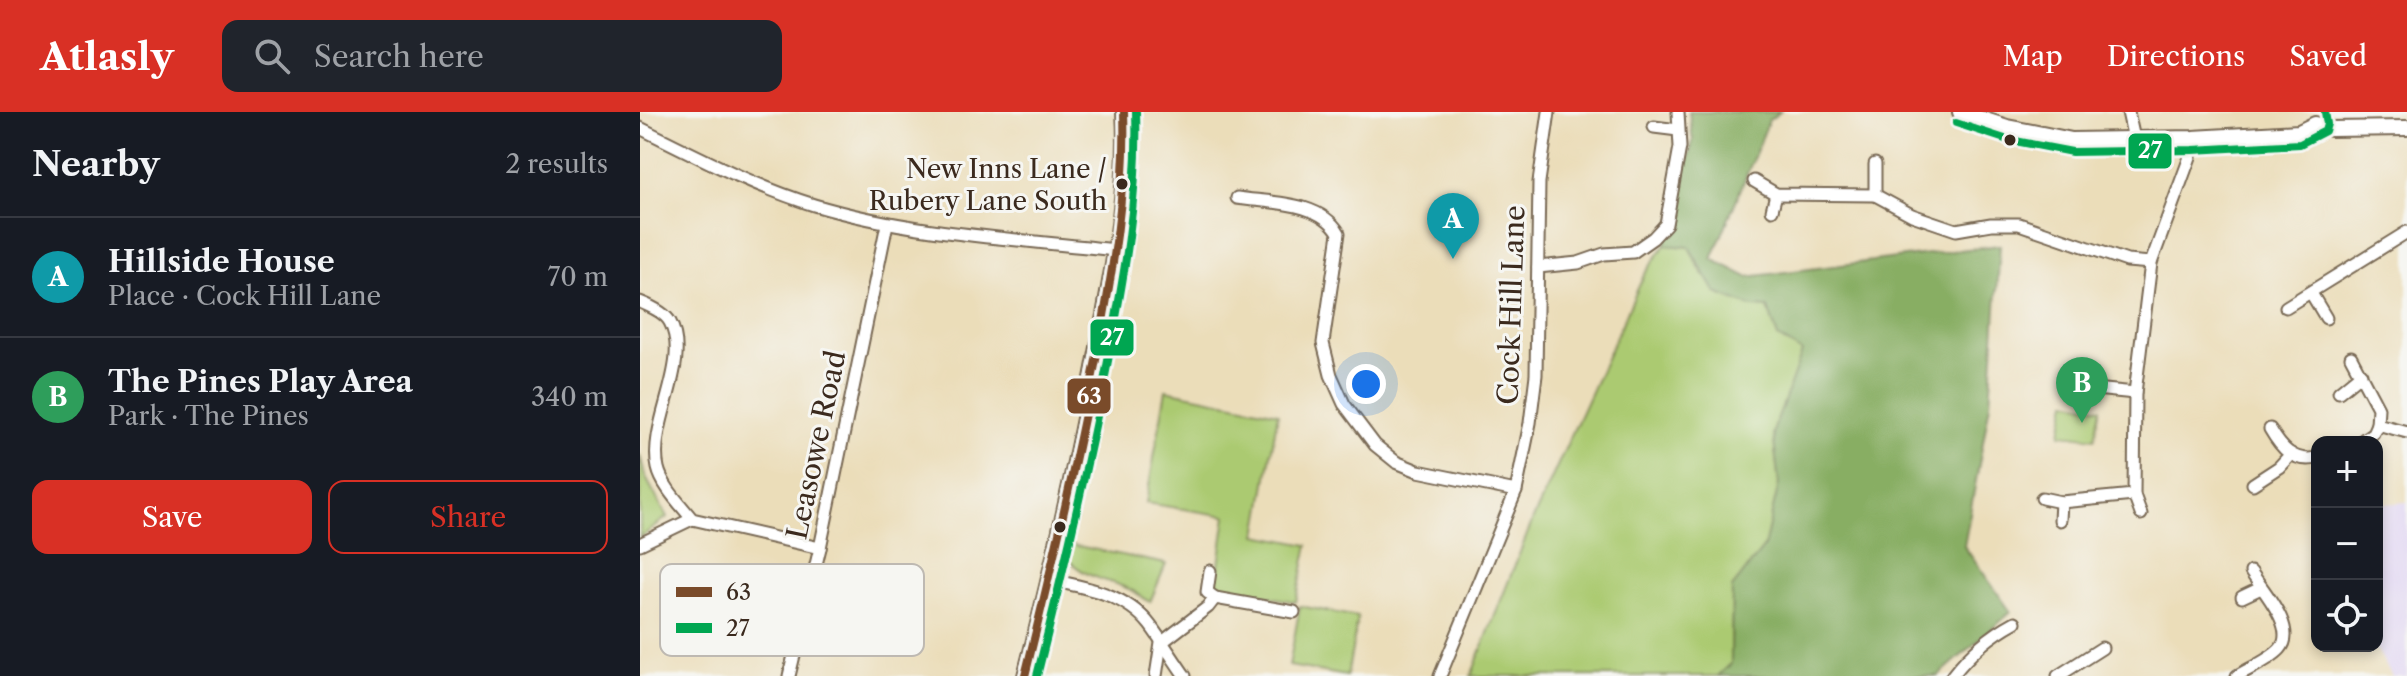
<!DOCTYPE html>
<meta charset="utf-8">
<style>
body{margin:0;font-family:"Libre Caslon Text",serif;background:#20242c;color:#f1f3f6}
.controls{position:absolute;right:24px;bottom:24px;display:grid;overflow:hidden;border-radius:16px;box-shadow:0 4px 12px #0003}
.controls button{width:72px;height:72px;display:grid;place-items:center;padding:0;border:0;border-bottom:2px solid #363941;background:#171b24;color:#f1f3f6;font:40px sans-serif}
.you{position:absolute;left:726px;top:272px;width:28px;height:28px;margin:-20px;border:6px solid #fff;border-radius:50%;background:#1a73e8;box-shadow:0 0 0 12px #1a73e833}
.badge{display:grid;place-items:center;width:52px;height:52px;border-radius:50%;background:#d93025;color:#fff;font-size:26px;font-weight:700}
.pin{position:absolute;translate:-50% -66px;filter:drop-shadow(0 2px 4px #0008)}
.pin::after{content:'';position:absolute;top:42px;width:28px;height:24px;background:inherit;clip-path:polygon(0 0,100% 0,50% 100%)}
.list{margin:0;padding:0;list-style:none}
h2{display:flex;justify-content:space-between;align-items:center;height:104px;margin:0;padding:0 32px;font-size:34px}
h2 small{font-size:26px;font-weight:400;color:#9ea1a6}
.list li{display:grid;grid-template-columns:52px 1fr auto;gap:24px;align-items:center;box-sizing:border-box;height:120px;padding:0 32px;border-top:2px solid #363941}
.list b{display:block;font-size:30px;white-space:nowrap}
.list p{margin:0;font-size:26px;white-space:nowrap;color:#9ea1a6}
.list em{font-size:26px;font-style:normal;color:#9ea1a6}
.actions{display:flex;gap:16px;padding:24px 32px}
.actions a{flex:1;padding:18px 0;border:2px solid #d93025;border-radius:16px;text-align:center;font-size:28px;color:#d93025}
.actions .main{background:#d93025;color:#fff}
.icon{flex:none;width:44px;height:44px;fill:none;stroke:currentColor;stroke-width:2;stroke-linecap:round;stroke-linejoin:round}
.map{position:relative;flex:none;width:1767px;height:564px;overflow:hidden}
header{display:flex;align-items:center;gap:48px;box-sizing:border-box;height:112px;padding:0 40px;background:#d93025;color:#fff}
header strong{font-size:38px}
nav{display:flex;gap:44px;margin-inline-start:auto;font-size:28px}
.search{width:560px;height:72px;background:#20242c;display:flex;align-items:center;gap:20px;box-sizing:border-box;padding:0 28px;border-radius:16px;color:#9ea1a6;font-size:30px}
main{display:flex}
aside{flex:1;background:#171b24}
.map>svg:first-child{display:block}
.built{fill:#e0d4f4}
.green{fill:#abca71;stroke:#737a48;stroke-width:2}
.forest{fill:#88ae63;stroke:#626c40;stroke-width:2}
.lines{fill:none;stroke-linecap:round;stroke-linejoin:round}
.minor-casing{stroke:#796954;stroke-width:15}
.tertiary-casing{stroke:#796954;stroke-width:18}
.minor{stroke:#fff;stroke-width:11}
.tertiary{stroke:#fff;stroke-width:14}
.bus-1-casing{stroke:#f6f6f2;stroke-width:14}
.bus-2-casing{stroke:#f6f6f2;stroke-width:14}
.bus-1{stroke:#7a4b2a;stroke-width:8}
.bus-2{stroke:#00a651;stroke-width:8}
.bus-dot{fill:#3b2a1e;stroke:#f6f6f2;stroke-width:3}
.labels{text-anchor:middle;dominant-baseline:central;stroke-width:6;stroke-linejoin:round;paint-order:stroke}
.bus-label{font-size:26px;fill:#3b2a1e;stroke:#f6f6f2;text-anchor:end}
.street-label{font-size:28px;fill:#3b2a1e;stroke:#f6f6f2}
.key{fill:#f6f6f2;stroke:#beb9b2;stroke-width:2}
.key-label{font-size:22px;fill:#3b2a1e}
.line-badge{stroke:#f6f6f2;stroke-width:3}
.badge-label{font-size:22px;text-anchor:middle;font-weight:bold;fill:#fff}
</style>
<header>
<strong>Atlasly</strong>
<div class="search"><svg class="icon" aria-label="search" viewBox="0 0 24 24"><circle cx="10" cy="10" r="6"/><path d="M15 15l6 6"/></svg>Search here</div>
<nav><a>Map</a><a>Directions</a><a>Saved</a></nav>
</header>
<main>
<aside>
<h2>Nearby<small>2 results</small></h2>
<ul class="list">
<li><span class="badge" style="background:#0f9aa8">A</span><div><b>Hillside House</b><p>Place · Cock Hill Lane</p></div><em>70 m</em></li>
<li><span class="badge" style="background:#2e9e5b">B</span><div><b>The Pines Play Area</b><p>Park · The Pines</p></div><em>340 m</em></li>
</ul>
<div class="actions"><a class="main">Save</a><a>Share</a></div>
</aside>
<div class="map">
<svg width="1767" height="564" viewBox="0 0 1767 564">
<rect width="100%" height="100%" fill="#f6f6f2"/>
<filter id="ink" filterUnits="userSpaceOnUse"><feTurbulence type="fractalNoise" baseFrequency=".0125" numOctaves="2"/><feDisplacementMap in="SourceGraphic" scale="16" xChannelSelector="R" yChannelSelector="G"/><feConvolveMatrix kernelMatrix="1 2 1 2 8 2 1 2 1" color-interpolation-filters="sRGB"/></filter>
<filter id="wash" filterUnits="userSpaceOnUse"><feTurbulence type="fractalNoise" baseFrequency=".006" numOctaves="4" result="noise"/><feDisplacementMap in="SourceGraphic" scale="32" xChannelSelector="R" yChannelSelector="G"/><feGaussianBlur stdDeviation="1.8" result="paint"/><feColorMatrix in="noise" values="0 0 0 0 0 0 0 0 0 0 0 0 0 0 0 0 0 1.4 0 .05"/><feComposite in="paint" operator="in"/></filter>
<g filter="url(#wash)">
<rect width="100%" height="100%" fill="#ebddb9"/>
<!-- built -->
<path class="built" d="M1767 390V564H1752L1735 534 1737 393Z"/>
<!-- green -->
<g class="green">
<path d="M1025 133 1049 135C1054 144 1058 157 1065 164 1081 181 1105 195 1128 196L1138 225 1163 239 1133 320 1139 372 1124 435 1092 476 1091 552 1078 564H831L894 405 1004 163Z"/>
<path d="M526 278 638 301 617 423 668 433 656 490 576 474 586 404 506 391Z"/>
<path d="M1427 289 1461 296 1455 326 1421 322Z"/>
<path d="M0 343 5 364 27 405 0 426Z"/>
<path d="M428 432 526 452 510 490C503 486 496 480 489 477 466 467 444 466 427 446Z"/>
<path d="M660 494 718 505 707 564 649 554Z"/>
</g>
<!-- forest -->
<path class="forest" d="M1049 0H1140L1129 8 1072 147 1107 165 1360 133 1350 292 1324 434 1371 500 1298 564H1078L1091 552 1092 476 1124 435 1139 372 1133 320 1162 240 1138 225 1128 196 1112 195 1076 181 1049 135 1025 133 1053 29Z"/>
</g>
<g filter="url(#ink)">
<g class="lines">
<!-- minor casing -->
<g class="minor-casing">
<g id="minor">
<path d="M1488 0 1494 27"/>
<path d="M1014 15 1038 18"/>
<path d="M0 16C57 44 113 74 174 93 271 122 376 127 476 138"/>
<path d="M1114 69 1136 82 1235 83 1272 103 1316 118 1351 112H1379L1487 149 1511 151"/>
<path d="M1235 83V52"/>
<path d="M597 86C631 91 680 89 699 121L683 231 691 263 704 292 735 333 756 350 778 359 876 379"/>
<path d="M1132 98 1136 82"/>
<path d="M898 155 938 151 964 142 993 140 1013 126 1026 112 1040 35 1038 0"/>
<path d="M1671 181 1686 206"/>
<path d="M0 190C10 194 25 201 30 210 52 251 8 311 18 356 22 374 41 393 52 407L180 436"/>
<path d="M1646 195 1767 120"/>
<path d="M1711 245 1738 296 1737 312 1767 320"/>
<path d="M1435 275 1495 281"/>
<path d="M1699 280 1721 262"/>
<path d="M1630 317C1641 336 1653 351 1677 346"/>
<path d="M1720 330 1733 321 1737 312"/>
<path d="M1613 372 1639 355 1651 342"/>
<path d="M1402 386 1421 390 1494 383"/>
<path d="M1501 402 1494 383 1495 281 1511 151 1550 45 1553 26"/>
<path d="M1420 408 1421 390"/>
<path d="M0 432 52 407"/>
<path d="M410 468C445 475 486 482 510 513 522 529 533 547 545 564"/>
<path d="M1602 485 1621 476"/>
<path d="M575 486 654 500"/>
<path d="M149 564 180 436 247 112"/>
<path d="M516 564 521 531 568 495 575 486 567 480 570 459"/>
<path d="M800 564 876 379 890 311 896 263 899 70 909 0"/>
<path d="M1312 564C1329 542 1351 523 1375 510"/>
<path d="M1418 564 1462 536"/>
<path d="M1597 564C1610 556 1630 548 1640 537 1658 517 1623 479 1611 460"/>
</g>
</g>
<!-- tertiary casing -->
<g class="tertiary-casing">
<g id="tertiary">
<path d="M1320 0 1367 15 1432 28 1553 26 1659 20 1675 12 1690 17 1767 16"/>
<path d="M385 564C413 454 438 342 459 230 473 154 489 78 484 0"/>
</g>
</g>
<!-- minor -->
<use href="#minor" class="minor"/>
<!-- tertiary -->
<use href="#tertiary" class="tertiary"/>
<!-- bus-1 casing -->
<g class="bus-1-casing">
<path id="bus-1" d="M385 564C411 459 435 354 456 248 471 166 487 84 484 0"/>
</g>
<!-- bus-2 casing -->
<g class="bus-2-casing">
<g id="bus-2">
<path d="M1316 11 1365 27 1432 40 1553 38 1660 32 1685 19 1687 12 1685 0"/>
<path d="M397 564C423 461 447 358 467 254 483 170 499 86 496 0"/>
</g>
</g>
<!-- bus-1 -->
<use href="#bus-1" class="bus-1"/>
<!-- bus-2 -->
<use href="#bus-2" class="bus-2"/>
</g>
</g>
<!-- markers -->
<g class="bus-dot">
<circle cx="1370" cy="28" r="7"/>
<circle cx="482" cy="72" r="7"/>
<circle cx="420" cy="415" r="7"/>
</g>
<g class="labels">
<!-- bus labels -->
<g class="bus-label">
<text x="467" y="57">New Inns Lane /<tspan x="467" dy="32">Rubery Lane South</tspan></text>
</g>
<!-- street labels -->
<g class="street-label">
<text transform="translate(871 193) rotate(-88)">Cock Hill Lane</text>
<text transform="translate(176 333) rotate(-78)">Leasowe Road</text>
</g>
</g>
<!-- legend -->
<rect x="20" y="452" width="264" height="92" rx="12" class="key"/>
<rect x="36" y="475" width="36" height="10" fill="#7a4b2a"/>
<rect x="36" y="511" width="36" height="10" fill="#00a651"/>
<g class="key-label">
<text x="86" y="488">63</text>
<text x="86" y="524">27</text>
</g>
<g class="line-badge">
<rect x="1487" y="20" width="46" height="38" rx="8" fill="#00a651"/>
<rect x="449" y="206" width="46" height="39" rx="8" fill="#00a651"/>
<rect x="426" y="265" width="46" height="38" rx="8" fill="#7a4b2a"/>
</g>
<g class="badge-label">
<text x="1510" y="46">27</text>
<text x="472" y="233">27</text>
<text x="449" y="292">63</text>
</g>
</svg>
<div class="controls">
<button>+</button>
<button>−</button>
<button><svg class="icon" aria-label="locate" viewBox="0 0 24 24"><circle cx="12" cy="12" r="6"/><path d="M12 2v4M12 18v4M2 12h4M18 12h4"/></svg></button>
</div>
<div class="you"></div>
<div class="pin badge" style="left:813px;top:147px;background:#0f9aa8">A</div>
<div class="pin badge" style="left:1442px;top:311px;background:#2e9e5b">B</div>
</div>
</main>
